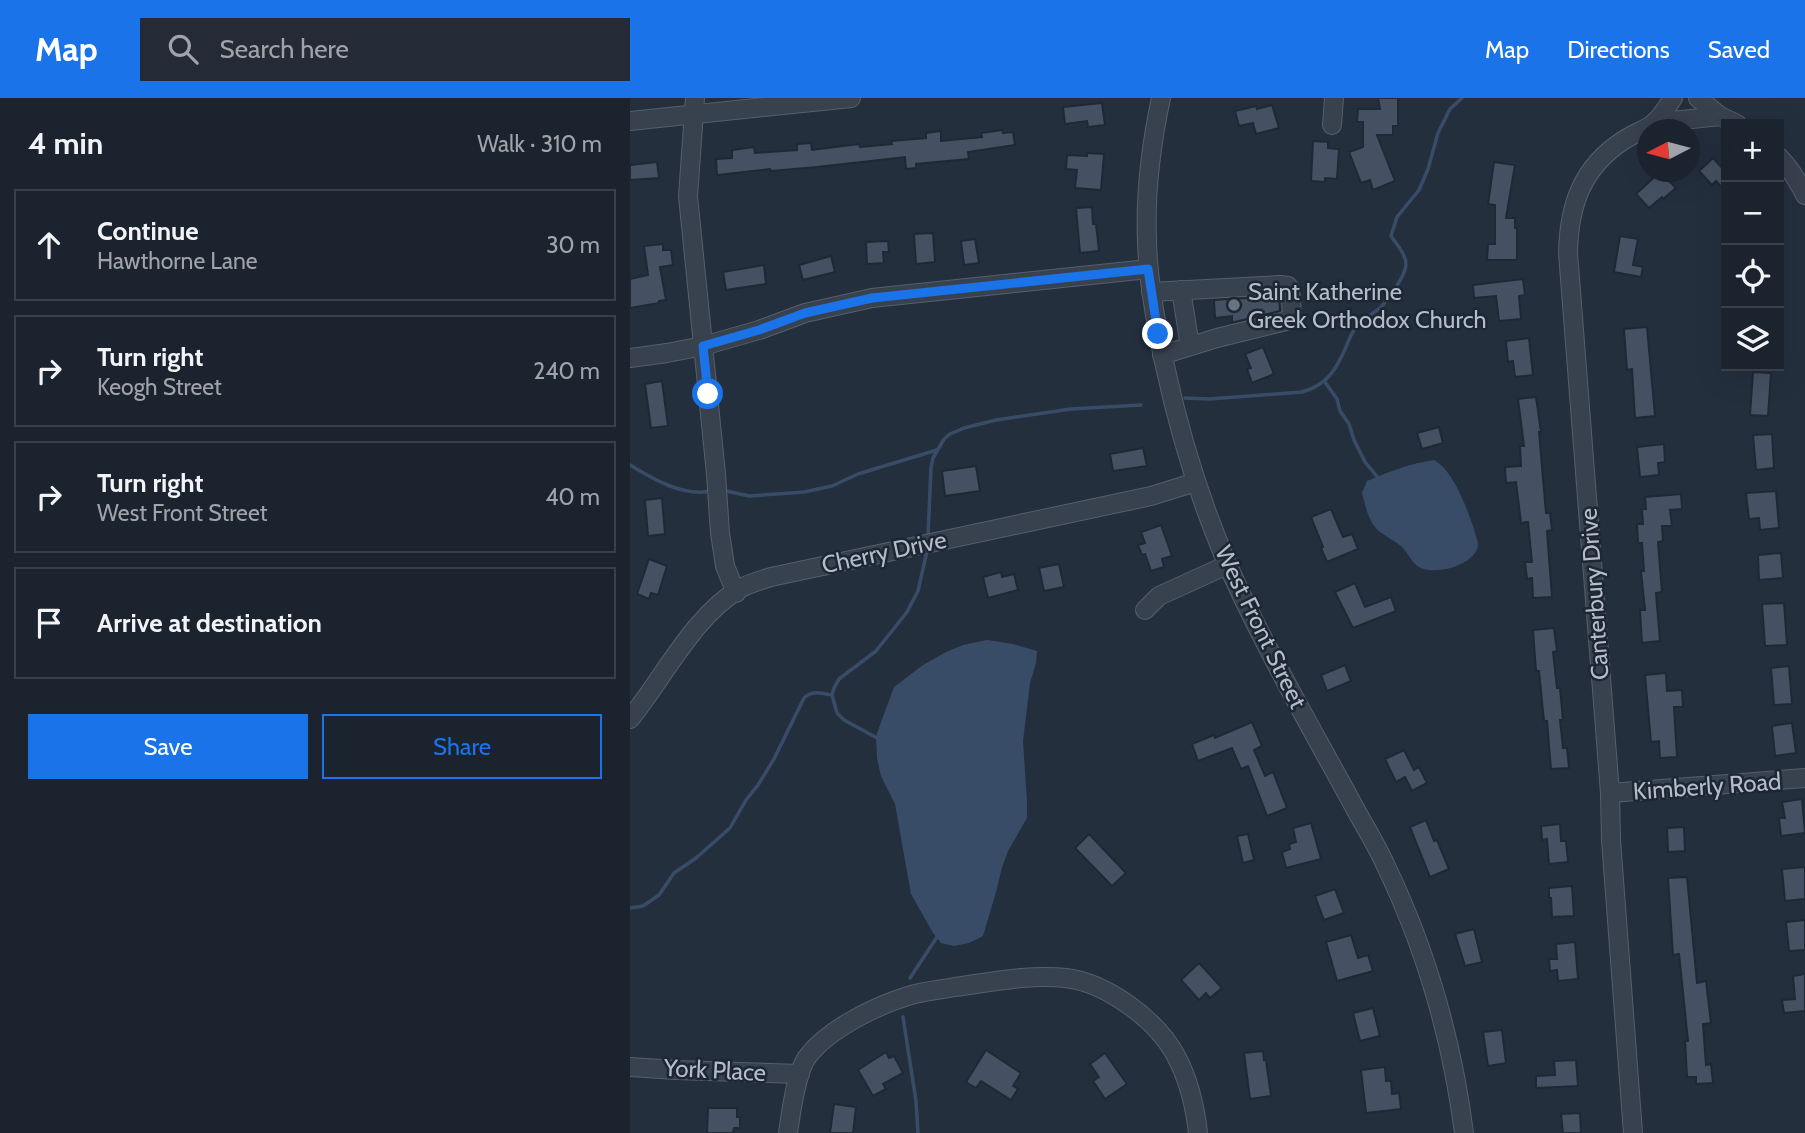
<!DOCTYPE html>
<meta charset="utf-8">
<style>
body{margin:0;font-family:Cabin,sans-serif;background:#242b36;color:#f1f3f6}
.controls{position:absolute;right:21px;top:21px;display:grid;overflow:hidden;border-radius:0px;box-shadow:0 7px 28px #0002}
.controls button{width:63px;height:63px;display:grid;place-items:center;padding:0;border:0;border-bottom:2px solid #39404a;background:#1b232e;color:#f1f3f6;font:35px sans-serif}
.compass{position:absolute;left:1007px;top:21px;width:63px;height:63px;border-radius:50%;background:#1b232e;box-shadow:0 7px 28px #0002;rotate:264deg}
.stop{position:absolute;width:21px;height:21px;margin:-16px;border:5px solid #1a73e8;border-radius:50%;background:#fff}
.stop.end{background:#1a73e8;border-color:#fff;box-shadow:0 2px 7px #0008}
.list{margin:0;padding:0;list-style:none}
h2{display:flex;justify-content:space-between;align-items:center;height:91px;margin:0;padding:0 28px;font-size:30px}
h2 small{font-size:23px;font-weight:400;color:#a0a4aa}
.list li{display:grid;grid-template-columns:46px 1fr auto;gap:21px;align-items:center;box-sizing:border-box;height:112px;margin:0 14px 14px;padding:0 14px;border:2px solid #39404a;border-radius:0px}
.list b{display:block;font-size:26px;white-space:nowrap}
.list p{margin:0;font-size:23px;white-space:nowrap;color:#a0a4aa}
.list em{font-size:23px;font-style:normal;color:#a0a4aa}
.actions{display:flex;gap:14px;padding:21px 28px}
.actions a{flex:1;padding:16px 0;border:2px solid #1a73e8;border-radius:0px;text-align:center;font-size:24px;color:#1a73e8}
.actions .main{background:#1a73e8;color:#fff}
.icon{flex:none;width:38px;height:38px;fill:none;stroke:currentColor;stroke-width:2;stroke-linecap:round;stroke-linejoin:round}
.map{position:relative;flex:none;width:1175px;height:1035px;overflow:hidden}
header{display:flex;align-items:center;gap:42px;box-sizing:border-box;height:98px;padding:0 35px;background:#1a73e8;color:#fff}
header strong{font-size:33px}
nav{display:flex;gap:38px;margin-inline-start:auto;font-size:24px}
.search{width:490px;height:63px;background:#242b36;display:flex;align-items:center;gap:18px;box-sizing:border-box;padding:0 24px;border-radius:0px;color:#a0a4aa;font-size:26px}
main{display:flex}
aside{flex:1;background:#1b232e}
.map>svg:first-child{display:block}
.water{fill:#394c67}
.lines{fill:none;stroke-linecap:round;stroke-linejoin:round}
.stream{stroke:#394c67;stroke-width:3.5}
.building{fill:#455162;stroke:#1f2835;stroke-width:2}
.minor-casing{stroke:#565f6c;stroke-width:20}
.minor{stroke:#38414e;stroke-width:18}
.route{stroke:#1a73e8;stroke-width:9}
.worship-dot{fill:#6b7280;stroke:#1d2633;stroke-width:2.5}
.labels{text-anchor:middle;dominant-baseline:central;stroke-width:5;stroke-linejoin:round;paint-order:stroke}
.poi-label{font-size:24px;fill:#b4bcc9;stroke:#1d2633;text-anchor:start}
.street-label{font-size:24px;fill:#b4bcc9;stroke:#1d2633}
</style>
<header>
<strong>Map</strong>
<div class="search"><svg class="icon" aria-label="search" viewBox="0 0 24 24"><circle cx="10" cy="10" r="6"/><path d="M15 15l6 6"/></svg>Search here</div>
<nav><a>Map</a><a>Directions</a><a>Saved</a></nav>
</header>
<main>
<aside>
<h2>4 min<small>Walk · 310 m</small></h2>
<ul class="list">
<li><svg class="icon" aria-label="ahead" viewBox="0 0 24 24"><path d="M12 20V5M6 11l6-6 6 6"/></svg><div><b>Continue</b><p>Hawthorne Lane</p></div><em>30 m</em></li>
<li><svg class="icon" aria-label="right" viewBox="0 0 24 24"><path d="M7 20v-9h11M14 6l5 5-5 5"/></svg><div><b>Turn right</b><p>Keogh Street</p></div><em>240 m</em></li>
<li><svg class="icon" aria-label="right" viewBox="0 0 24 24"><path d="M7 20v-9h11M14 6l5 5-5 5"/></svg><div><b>Turn right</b><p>West Front Street</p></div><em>40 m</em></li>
<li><svg class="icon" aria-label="arrive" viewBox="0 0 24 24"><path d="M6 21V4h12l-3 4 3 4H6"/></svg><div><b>Arrive at destination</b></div></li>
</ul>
<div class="actions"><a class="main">Save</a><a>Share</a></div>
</aside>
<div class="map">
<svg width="1175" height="1035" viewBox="0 0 1175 1035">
<rect width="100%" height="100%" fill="#242f3e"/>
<!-- water -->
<g class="water">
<path d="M804 362C824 373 837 411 844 431 845 436 848 442 848 447 846 467 805 478 789 469 782 465 778 455 772 449 765 443 757 439 750 434 738 424 736 409 732 395L737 383C758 374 782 365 804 362Z"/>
<path d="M357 542 383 546 407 553 406 565 400 585 393 643 397 704V720L378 753 372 769 366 794 353 838 339 845 324 848 311 845 303 835 281 796 265 706 251 678 247 660 246 638 264 589 293 567 316 554 333 547Z"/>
</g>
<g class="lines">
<!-- stream -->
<g class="stream">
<path d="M695 284 707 301 710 313 719 326 724 342 735 364 750 382"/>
<path d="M555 300 580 301 672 294C697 287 706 272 716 249 719 242 721 235 726 230 733 221 743 216 751 209 759 201 775 178 776 167 776 156 767 147 761 138L767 119 789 92 798 71 808 35 820 11 832 0"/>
<path d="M0 367C23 381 53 399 81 393"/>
<path d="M92 392 119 398 174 394 202 388 228 376 307 352"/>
<path d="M298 438 301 370 303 360 314 341 320 336 334 330 366 322 441 311 511 307"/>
<path d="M249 641 214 622 207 615 202 597 204 590 209 581 246 553 277 514 288 493 297 453"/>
<path d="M0 810 13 808 29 797 44 775 66 760 100 730 116 702 128 687 144 661 174 600C182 592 191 595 201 597"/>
<path d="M280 880 307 839"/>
<path d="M273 919 286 1003 288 1035"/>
</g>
</g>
<!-- building -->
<g class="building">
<path d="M748 0H768V28H763V37H747L765 83 743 92 740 82 731 85 719 54 733 49V24H727L728 11H750Z"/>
<path d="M472 5 475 27 458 29 457 23 435 26 433 9Z"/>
<path d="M642 7 649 30 626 36 623 25 609 28 605 13 626 8 627 11Z"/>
<path d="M372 32 373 35 383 34 385 47 338 54 339 61 286 66V70L276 71 275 59 187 69 141 73 140 71 87 77 86 61 102 60V52L124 49 125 55 167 52V46L181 45 182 52 229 46 230 49 262 46 261 43 296 40V35L311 33V43L352 39 351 35Z"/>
<path d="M683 43 698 44V50L709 51 707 81 695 80V84L681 83Z"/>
<path d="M457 55 474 56 471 92 445 90 447 72 436 71 437 57 457 58Z"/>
<path d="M1083 60 1096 74V94L1086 83 1082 87 1069 73Z"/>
<path d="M27 64 29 80 0 82V67Z"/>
<path d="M864 64 885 67 876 120H885V130H887V162H857L858 146H865V107L858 106Z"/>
<path d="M1030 74 1046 90 1033 101 1032 99 1019 110 1006 96Z"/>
<path d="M462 109 463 126H466L469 153 450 155 446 110Z"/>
<path d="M303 135 305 164 286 166 284 136Z"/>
<path d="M990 138 1008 141 1003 167 1013 169 1011 179 984 174Z"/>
<path d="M345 141 349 165 334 167 331 143Z"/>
<path d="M258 143 259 154H253L254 165 237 166 236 144Z"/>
<path d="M33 146V152H41L43 167 30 169 36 202 29 203V205L0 210V181L18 177 14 148Z"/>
<path d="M201 158 205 174 173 182 169 167Z"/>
<path d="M134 167 136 186 96 192 93 174Z"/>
<path d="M893 181 895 197 889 198 891 221 869 223 866 198 844 200 843 187Z"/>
<path d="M649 198 650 213 605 224H602V218L585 220 584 202Z"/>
<path d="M1017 229 1025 318 1005 320 1002 271 997 272 994 231Z"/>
<path d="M899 240 903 277 885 279 883 263 878 264 876 243Z"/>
<path d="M633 249 644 276 622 285 617 271 621 270 615 256Z"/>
<path d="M1123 274 1141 275 1138 318 1120 317Z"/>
<path d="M32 283 38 328 21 330 15 286Z"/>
<path d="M906 299 911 334H909L916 415H920L922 432 917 433 922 499 903 500 902 480 897 481 895 464H902L898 424 891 425 886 384 876 385 875 369 891 368 890 348H894L888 301Z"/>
<path d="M809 329 813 345 792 351 787 335Z"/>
<path d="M1142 336 1144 370 1126 372 1123 337Z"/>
<path d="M1034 346 1035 364 1028 365 1029 377 1010 379 1007 349Z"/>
<path d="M513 350 517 368 483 373 480 356Z"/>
<path d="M346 368 350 393 315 398 312 373Z"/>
<path d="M1146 393 1149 430 1130 432 1129 420 1119 421 1116 395Z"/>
<path d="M1051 396 1052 411 1040 412 1042 428H1032L1033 443 1028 444 1032 494 1026 495 1030 543 1012 545 1010 512H1015L1011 473H1014L1012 445H1008L1007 426H1013L1012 411H1016L1015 399Z"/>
<path d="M32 400 35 436 18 438 15 402Z"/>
<path d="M701 411 713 439 722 436 728 451 697 464 691 450 693 449 681 419Z"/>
<path d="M531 427 542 458 532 461 534 469 521 473 515 456 512 457 508 447 515 445 511 434Z"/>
<path d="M1151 455 1153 480 1129 482 1128 457Z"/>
<path d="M19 461 37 468 28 497 21 495 19 501 7 496Z"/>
<path d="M429 466 434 489 414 493 409 470Z"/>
<path d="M371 474 372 479 384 476 388 492 358 500 353 479Z"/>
<path d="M725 485 735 509 761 499 766 513 723 530 705 494Z"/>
<path d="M1154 505 1157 547 1135 548 1132 506Z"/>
<path d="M924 530 927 553 923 554 927 590H930L933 622H930L933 650H937L939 670 921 671 917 623H914L909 573H906L903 532Z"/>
<path d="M715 567 721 583 697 593 691 577Z"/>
<path d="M1159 568 1162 606 1144 607 1141 570Z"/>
<path d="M1036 575 1037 593 1052 592 1053 609H1044L1047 659 1030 660 1029 643 1021 644 1015 577Z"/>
<path d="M622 624 632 648 624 652 635 678 643 674 657 710 637 718 618 668 611 671 602 650 568 663 562 646 584 637 585 640Z"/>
<path d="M1162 625 1166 655 1145 658 1142 628Z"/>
<path d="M774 652 784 672 789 669 797 685 782 693 775 679 766 684 755 661Z"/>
<path d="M1172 701 1175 735 1151 738 1149 720H1155L1152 704Z"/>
<path d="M796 722 804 743 807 742 819 771 800 779 780 729Z"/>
<path d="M681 725 691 761 656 770 652 754 660 751 659 746 666 744 663 730Z"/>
<path d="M930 726 931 743H936L938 764 919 766 917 741 912 742 911 728Z"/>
<path d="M1054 729 1055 753 1038 754 1037 730Z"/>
<path d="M459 736 496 775 482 788 445 750Z"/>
<path d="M618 736 624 762 613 765 607 738Z"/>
<path d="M1175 769V801L1155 803 1152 771Z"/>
<path d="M1057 779 1067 885 1076 883 1081 925 1073 926 1076 967 1081 966 1083 985 1066 986V979H1057L1055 943H1058L1049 856 1043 857 1038 780Z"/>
<path d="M942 788 944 818 922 819 921 800H919V790Z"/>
<path d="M705 791 714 815 694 822 685 798Z"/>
<path d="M1175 822V852L1159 853 1156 824Z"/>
<path d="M844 831 852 864 835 868 825 836Z"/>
<path d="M721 837 728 860 738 857 743 873 707 883 696 844Z"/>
<path d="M945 844 948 881 928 883 927 872 920 873 919 861H927L926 846Z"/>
<path d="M569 865 592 890 580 900 576 895 569 902 551 882Z"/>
<path d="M1175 876V913L1154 915 1152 902 1165 901 1163 878Z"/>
<path d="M743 910 750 938 730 943 723 915Z"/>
<path d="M872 932 876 965 858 968 853 934Z"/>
<path d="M356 952 391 975 383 988 388 991 381 1002 351 983 346 990 336 984Z"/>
<path d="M633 953 634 962H636L641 998 620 1001 614 955Z"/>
<path d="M256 954 259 960 264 958 273 975 253 986 256 991 243 998 228 972Z"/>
<path d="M475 955 497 986 475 1001 463 983 469 979 460 966Z"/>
<path d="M946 962 948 988 906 990V978L925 977 924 963Z"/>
<path d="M755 969 756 983H761L762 996 769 995 771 1011 736 1015 731 972Z"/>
<path d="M204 1006 226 1009 223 1035H200Z"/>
<path d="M78 1010H107V1019H110V1030H104L103 1035H77Z"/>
<path d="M950 1015 951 1035H933L931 1016Z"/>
</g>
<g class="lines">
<!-- minor casing -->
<g class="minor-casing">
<g id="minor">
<path d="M65 0 58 98 86 376 90 435 95 468 106 495"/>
<path d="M531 0C521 47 515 95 517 143 518 185 526 227 535 268 552 347 577 425 612 498 645 568 684 635 721 703 732 724 745 744 755 766 796 851 822 941 834 1035"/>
<path d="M1068 0 1090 18 1107 26"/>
<path d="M0 23 221 0"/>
<path d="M1024 25 1090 18"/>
<path d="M702 27 704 0"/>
<path d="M1149 59C1160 70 1168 83 1175 97"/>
<path d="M551 192 560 248"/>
<path d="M521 194 650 187 658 188 660 191 662 216 656 223 587 240 532 257"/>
<path d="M0 260 37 255 73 248 129 232 175 215 242 200 518 171"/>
<path d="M515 512 529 498 597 467"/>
<path d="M0 621C34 579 64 517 111 490 120 485 132 482 141 479L521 398 566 384"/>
<path d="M980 695 1175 680"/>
<path d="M0 969 46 972 170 976"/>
<path d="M158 1035C161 1015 166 973 178 958 199 931 245 908 278 898 293 893 310 892 325 889 362 884 399 876 436 880 477 885 527 922 546 958 559 982 565 1008 568 1035"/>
<path d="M1003 1035 981 742 980 695 938 155C939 107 952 69 994 42 1003 36 1014 32 1023 26 1030 20 1038 8 1043 0"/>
</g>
</g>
<!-- minor -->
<use href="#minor" class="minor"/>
</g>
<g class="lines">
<!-- route -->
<path class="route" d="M78 296 73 248 129 232 175 215 242 200 518 171 528 236"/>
</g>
<!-- markers -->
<circle class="worship-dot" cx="604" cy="207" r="7"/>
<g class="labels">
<!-- poi labels -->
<g class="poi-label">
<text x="618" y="193">Saint Katherine<tspan x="618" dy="28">Greek Orthodox Church</tspan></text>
</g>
<!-- street labels -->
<g class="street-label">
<text transform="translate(254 454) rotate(-12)">Cherry Drive</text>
<text transform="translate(964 496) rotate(-94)">Canterbury Drive</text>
<text transform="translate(631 529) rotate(64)">West Front Street</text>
<text transform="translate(1077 688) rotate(-4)">Kimberly Road</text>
<text transform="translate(85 972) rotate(3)">York Place</text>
</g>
</g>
</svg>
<div class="controls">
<button>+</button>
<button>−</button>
<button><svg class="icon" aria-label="locate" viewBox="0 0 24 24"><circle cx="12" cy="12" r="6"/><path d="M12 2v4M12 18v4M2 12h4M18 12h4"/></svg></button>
<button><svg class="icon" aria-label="layers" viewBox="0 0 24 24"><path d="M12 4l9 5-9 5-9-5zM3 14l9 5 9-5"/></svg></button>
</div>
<svg class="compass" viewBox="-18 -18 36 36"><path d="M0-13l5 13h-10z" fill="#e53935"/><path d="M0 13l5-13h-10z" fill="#a0a4aa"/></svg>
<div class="stop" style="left:78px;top:296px"></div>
<div class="stop end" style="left:528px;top:236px"></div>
</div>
</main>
